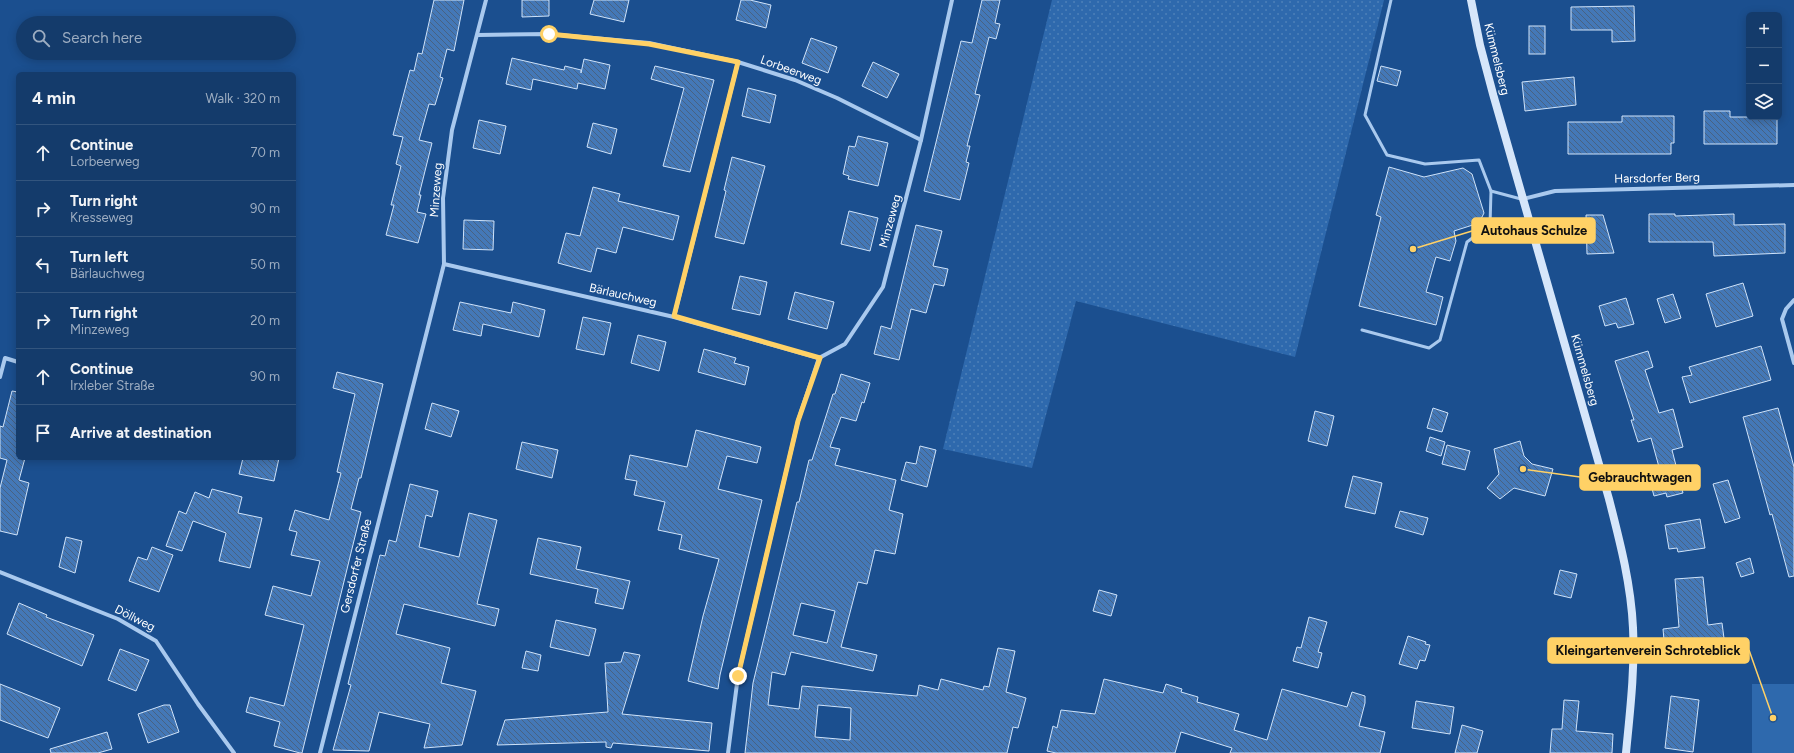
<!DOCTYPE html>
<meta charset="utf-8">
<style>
body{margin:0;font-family:Figtree,sans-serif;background:#1d4271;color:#f1f3f6}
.controls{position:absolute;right:12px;top:12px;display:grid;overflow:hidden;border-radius:6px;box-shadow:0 2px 10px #0003}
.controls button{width:36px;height:36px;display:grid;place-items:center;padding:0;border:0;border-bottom:1px solid #33557e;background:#143b6b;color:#f1f3f6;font:20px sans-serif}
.stop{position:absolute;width:12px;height:12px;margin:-9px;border:3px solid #ffd166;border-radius:50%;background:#fff}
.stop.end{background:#ffd166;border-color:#fff;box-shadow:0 1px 4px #0008}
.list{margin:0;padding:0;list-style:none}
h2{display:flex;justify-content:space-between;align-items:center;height:52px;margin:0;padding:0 16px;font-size:17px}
h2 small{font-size:13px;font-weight:400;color:#9dadc1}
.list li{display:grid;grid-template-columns:26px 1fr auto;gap:12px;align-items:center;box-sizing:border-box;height:56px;padding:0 16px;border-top:1px solid #33557e}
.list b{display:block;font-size:15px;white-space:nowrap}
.list p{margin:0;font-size:13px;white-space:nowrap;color:#9dadc1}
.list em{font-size:13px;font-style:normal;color:#9dadc1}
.icon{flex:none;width:22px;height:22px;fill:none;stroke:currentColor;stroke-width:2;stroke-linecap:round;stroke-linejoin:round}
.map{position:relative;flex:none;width:1794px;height:753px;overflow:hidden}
.search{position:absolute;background:#143b6b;box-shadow:0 2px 10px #0003;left:16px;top:16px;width:280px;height:44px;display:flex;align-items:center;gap:10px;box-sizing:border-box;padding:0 14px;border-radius:22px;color:#9dadc1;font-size:15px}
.panel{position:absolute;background:#143b6b;box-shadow:0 2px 10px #0003;left:16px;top:72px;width:280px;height:388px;border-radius:6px}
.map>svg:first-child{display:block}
.grass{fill:url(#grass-dots)}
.garden{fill:#2e69ad}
.building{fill:url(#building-back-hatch);stroke:#cfe3fa;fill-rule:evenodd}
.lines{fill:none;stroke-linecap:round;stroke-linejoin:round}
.lane{stroke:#a9c9ee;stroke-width:3}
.street{stroke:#a9c9ee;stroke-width:4}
.secondary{stroke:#d6e6fa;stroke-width:8}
.route{stroke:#ffd166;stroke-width:5}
.labels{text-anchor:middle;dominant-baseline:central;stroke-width:3;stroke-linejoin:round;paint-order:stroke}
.street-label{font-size:12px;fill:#fff;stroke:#1b4f8f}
.leader{fill:none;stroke:#ffd166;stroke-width:1.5}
.callout-dot{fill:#ffd166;stroke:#1b4f8f;stroke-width:1.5}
.callout{fill:#ffd166;stroke:#ffd166;stroke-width:1.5}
.callout-label{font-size:13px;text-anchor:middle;font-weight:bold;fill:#111}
</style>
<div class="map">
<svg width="1794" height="753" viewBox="0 0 1794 753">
<defs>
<pattern id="grass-dots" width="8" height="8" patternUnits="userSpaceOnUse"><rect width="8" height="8" fill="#2e69ad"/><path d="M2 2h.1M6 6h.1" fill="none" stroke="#4d80b9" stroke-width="1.8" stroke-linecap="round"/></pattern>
<pattern id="building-back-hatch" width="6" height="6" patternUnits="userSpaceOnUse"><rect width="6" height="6" fill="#4478b7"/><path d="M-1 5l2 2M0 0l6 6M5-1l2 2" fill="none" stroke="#486282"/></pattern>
</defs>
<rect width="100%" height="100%" fill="#1b4f8f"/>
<!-- grass -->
<path class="grass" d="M1052 0H1384L1295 357 1076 301 1032 468 943 449Z"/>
<!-- garden -->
<rect class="garden" x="1752" y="684" width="42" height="69"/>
<!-- building -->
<g class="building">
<path d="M434 0H464L454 51 447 49 440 77 443 78 435 105 429 104 419 140 432 143 419 195H421L417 212 426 214 418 243 386 235 394 205H391L401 166 396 164 403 137 393 135 410 70 414 71 418 53 422 54Z"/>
<path d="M522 0H549V16L522 17Z"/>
<path d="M594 0H629L624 22 590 14Z"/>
<path d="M741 0H750L771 5 766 28 736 20Z"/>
<path d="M982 0H1000L995 23 1000 24 996 39 989 37 975 94 980 95 967 146H970L966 162 969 163 960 200 924 191 961 41 972 43Z"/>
<path d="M1634 6 1635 41 1612 42V30H1571V7Z"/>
<rect x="1529" y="26" width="16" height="28"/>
<path d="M811 38 837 47 828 73 802 63Z"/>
<path d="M512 58 564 70 565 66 581 70V73L584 59 610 65 605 89 578 83 577 89 533 79 531 90 506 84Z"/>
<path d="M873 62 899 74 887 98 862 86Z"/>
<path d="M655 66 714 80 690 172 663 166 684 88 651 79Z"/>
<path d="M1381 66 1401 71 1397 86 1377 81Z"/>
<path d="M1574 77 1576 105 1525 111 1522 82Z"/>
<path d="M748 88 776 95 770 123 742 116Z"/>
<path d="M1704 111H1730V117H1777V144H1704Z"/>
<path d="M1622 116H1674V143H1671V154H1568V122H1622Z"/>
<path d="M479 120 506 126 500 154 473 148Z"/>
<path d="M593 123 617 129 611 154 587 147Z"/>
<path d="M858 136 888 143 878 186 848 179 849 176 843 174 849 146 855 147Z"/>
<path d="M732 157 765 166 744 244 715 237 726 191 724 190Z"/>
<path d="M1389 167 1424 177 1463 168 1472 174 1484 213 1479 223 1454 231 1456 241 1450 261 1436 257 1426 292 1443 297 1436 325 1359 306 1381 217 1376 215Z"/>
<path d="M593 187 620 194 618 201 679 216 673 240 623 227 616 253 597 248 591 272 558 263 566 233 580 236Z"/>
<path d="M849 211 878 218 870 251 841 244Z"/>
<path d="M1649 214H1675V216L1734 214V225L1785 224V253L1714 256 1713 242H1649Z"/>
<path d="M1586 215H1603L1614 253 1587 254Z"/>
<path d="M464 220 494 221 493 250 463 249Z"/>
<path d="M916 225 942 231 933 266 948 269 944 286 934 284 926 313 911 309 899 360 874 354 881 326 891 329Z"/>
<path d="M740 276 767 282 760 315 732 309Z"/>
<path d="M1743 283 1753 316 1716 327 1706 294Z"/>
<path d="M795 292 834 302 827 329 788 319Z"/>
<path d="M1673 294 1681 318 1665 323 1657 299Z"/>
<path d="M1626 298 1634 324 1618 328 1616 323 1605 326 1599 306Z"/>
<path d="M460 302 511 313 513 302 545 310 539 337 483 324 481 336 453 330Z"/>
<path d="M583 317 611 323 604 355 576 349Z"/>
<path d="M638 335 666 342 659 371 631 363Z"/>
<path d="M1761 346 1771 380 1690 403 1682 377 1692 375 1689 367Z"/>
<path d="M704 349 736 358 734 363 749 367 745 385 698 372Z"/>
<path d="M1648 351 1653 367 1645 370 1659 413 1673 409 1683 447 1672 450 1683 493 1667 497 1666 493 1654 496 1647 470 1659 467 1651 438 1638 442 1631 420H1634L1615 361Z"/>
<path d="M337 372 383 384 361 478H359L351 509 361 512 302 753H300L274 746 280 722 246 712 250 697 284 706 304 625 265 615 273 586 311 596 320 561 291 555 297 532 289 530 295 510 329 520 341 473 337 472 355 394 333 388Z"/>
<path d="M841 374 870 383 864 403 862 402 856 421 841 417 830 447 840 449 835 465 896 480 889 510 903 514 895 554 875 550 867 584 858 582 841 647 877 655 873 671 791 652 785 675 772 672 768 705 799 709 802 686 917 696 919 685 938 690 941 679 983 690 984 686 989 687 998 648 1015 651 1006 692 1026 698 1018 728 1013 727 1007 753H745L753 683 797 502H799L809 460H812L833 394H835ZM801 603 835 611 827 643 793 635ZM818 705 851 708 850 740 815 737Z"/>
<path d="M12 391 18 392V458H25L19 480 29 483 17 535 0 531V488L7 460 0 458V426L3 427Z"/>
<path d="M432 403 459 411 451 437 425 429Z"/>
<path d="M1433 408 1448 413 1442 432 1427 428Z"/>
<path d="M1778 408 1794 467V576L1789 577 1772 514 1770 515 1743 417Z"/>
<path d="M1315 411 1334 416 1327 446 1308 441Z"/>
<path d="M696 430 761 447 757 463 727 456 718 489 762 500 720 675 718 689 688 681 703 616 719 559 679 549 682 535 658 530 665 502 634 495 637 481 625 479 630 455 687 467Z"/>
<path d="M1430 437 1445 442 1441 456 1426 451Z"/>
<path d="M1520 441 1524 456 1532 464 1553 469 1545 496 1514 488 1500 499 1487 488 1499 474 1494 449Z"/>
<path d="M522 442 558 450 552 478 516 469Z"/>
<path d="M1447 445 1470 451 1465 470 1442 464Z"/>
<path d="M920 446 936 450 927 487 901 480 906 462 916 464Z"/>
<path d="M243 458H279L274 481 239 474Z"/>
<path d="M1353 476 1382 483 1375 514 1345 507Z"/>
<path d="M1728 480 1740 518 1725 523 1713 484Z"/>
<path d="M410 484 438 491 432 517 426 515 419 547 459 557 469 513 497 520 477 604 499 609 495 626 404 604 396 634 450 648 441 683 476 691 462 745 424 748 430 724 379 712 369 751 333 750 351 685 348 684 380 555 385 556 389 540 396 542Z"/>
<path d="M212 489 242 497 238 513 262 518 250 568 219 561 226 533 193 521 182 551 166 546 179 511 186 514 195 492 209 498Z"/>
<path d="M1400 511 1428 518 1423 535 1395 527Z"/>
<path d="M1700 519 1705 548 1678 552 1677 548 1669 549 1665 525Z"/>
<path d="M66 537 82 541 75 573 59 567Z"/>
<path d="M538 538 581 547 576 569 630 581 623 609 595 603 598 589 530 574Z"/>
<path d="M152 547 173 555 159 592 129 581 138 557 147 560Z"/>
<path d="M1750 558 1754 573 1741 577 1736 563Z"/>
<path d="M1560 570 1577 574 1571 598 1554 594Z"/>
<path d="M1703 577 1708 625 1722 623 1725 646 1665 651 1663 629 1679 627 1675 579Z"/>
<path d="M1099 590 1117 595 1111 616 1093 611Z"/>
<path d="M19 603 47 615 46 617 94 635 82 666 7 634Z"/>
<path d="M1309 617 1327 622 1318 652 1322 653 1318 668 1293 661 1297 647 1301 648Z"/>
<path d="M556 620 596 629 589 656 550 647Z"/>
<path d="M1408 636 1426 642 1425 644 1430 645 1425 661 1420 660 1417 669 1399 664Z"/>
<path d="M120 649 149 660 136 691 108 680Z"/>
<path d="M526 651 541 655 538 671 522 668Z"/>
<path d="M624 652 640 655 622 714 712 723 709 751 613 743 611 748 606 747V742L497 745 505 720 608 712 605 663 621 662Z"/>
<path d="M1104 679 1163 693 1166 684 1182 689 1181 692 1198 697 1197 702 1239 714 1234 730 1267 740 1282 689 1347 707 1352 692 1365 696V703L1359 726 1385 732 1380 753H1230L1232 748 1181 732 1175 753H1056L1047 751 1053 726 1057 728 1061 710 1095 714Z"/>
<path d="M0 684 60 708 48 738 0 720Z"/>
<path d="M1671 696 1699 700 1693 752 1665 748Z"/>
<path d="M1564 700 1579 701 1576 731 1613 734 1612 753H1550L1552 729H1562Z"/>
<path d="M1416 701 1454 707 1450 734 1412 728Z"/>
<path d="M164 705H170L179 732 148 743 138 714Z"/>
<path d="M1462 725 1483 731 1477 753H1455Z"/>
<path d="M107 732 112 749 98 753H51L50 749Z"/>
</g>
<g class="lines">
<!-- lane -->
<g class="lane">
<path d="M1391 0 1365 115 1387 155 1425 164 1479 160 1491 191"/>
<path d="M1362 330 1429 348 1440 340 1467 242 1490 225 1491 191 1521 199"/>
</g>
<!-- street -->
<g class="street">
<path d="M478 35 549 34 649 43 738 62 795 80 837 98 921 140"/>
<path d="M1523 199 1555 191 1794 185"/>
<path d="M444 264 674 317 819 358"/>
<path d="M1794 300 1786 309 1782 319 1794 363"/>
<path d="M674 317 738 62"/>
<path d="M0 377 5 358 18 362"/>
<path d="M0 572 118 619 156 641 198 704 234 753"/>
<path d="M320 753 444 264 443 198 452 130 486 0"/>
<path d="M728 753 738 676 798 421 819 358 845 344 883 287 921 140 952 0"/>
</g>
<!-- secondary -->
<path class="secondary" d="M1471 0 1480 45 1493 94 1609 499C1620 542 1631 584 1633 628 1635 670 1630 711 1626 753"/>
</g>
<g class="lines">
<!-- route -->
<path class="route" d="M549 34 649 44 738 62 674 316 820 358 798 421 738 676"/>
</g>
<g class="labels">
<!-- street labels -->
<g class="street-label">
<text transform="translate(1497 59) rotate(76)">Kümmelsberg</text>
<text transform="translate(791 70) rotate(20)">Lorbeerweg</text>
<text transform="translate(1657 178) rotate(-1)">Harsdorfer Berg</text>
<text transform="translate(436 190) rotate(-86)">Minzeweg</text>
<text transform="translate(890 221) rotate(-75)">Minzeweg</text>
<text transform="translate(623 295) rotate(13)">Bärlauchweg</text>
<text transform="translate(1585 370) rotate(74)">Kümmelsberg</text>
<text transform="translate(356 566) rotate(-76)">Gersdorfer Straße</text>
<text transform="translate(135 618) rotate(27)">Döllweg</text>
</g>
</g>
<!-- callouts -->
<path class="leader" d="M1413 249L1472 231M1523 469L1580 477M1773 718L1749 650"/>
<g class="callout-dot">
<circle cx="1413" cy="249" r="4"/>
<circle cx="1523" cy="469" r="4"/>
<circle cx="1773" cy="718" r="4"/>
</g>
<g class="callout">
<rect x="1472" y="218" width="123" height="25" rx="4"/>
<rect x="1580" y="465" width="120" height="25" rx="4"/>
<rect x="1548" y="638" width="201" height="25" rx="4"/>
</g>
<g class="callout-label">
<text x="1534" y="235">Autohaus Schulze</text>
<text x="1640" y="482">Gebrauchtwagen</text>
<text x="1648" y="655">Kleingartenverein Schroteblick</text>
</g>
</svg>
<div class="controls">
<button>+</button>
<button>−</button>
<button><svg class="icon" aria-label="layers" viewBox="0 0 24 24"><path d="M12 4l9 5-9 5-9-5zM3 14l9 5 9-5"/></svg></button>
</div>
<div class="stop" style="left:549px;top:34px"></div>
<div class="stop end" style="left:738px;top:676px"></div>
<div class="search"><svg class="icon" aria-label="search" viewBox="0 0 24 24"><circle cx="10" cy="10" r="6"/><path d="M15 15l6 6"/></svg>Search here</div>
<section class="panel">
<h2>4 min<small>Walk · 320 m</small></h2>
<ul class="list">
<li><svg class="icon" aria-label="ahead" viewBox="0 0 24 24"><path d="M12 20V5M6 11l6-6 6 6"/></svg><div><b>Continue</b><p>Lorbeerweg</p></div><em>70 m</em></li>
<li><svg class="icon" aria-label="right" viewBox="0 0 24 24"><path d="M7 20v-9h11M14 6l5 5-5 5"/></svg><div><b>Turn right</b><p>Kresseweg</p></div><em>90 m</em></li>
<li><svg class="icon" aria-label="left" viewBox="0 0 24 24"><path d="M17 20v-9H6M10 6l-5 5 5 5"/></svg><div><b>Turn left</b><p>Bärlauchweg</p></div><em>50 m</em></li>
<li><svg class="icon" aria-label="right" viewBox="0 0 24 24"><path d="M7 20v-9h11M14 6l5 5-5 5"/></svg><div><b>Turn right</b><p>Minzeweg</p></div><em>20 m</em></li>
<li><svg class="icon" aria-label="ahead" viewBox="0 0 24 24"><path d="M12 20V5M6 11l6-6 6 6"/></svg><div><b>Continue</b><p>Irxleber Straße</p></div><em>90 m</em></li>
<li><svg class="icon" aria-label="arrive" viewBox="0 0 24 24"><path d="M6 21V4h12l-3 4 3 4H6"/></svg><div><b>Arrive at destination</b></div></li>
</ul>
</section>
</div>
